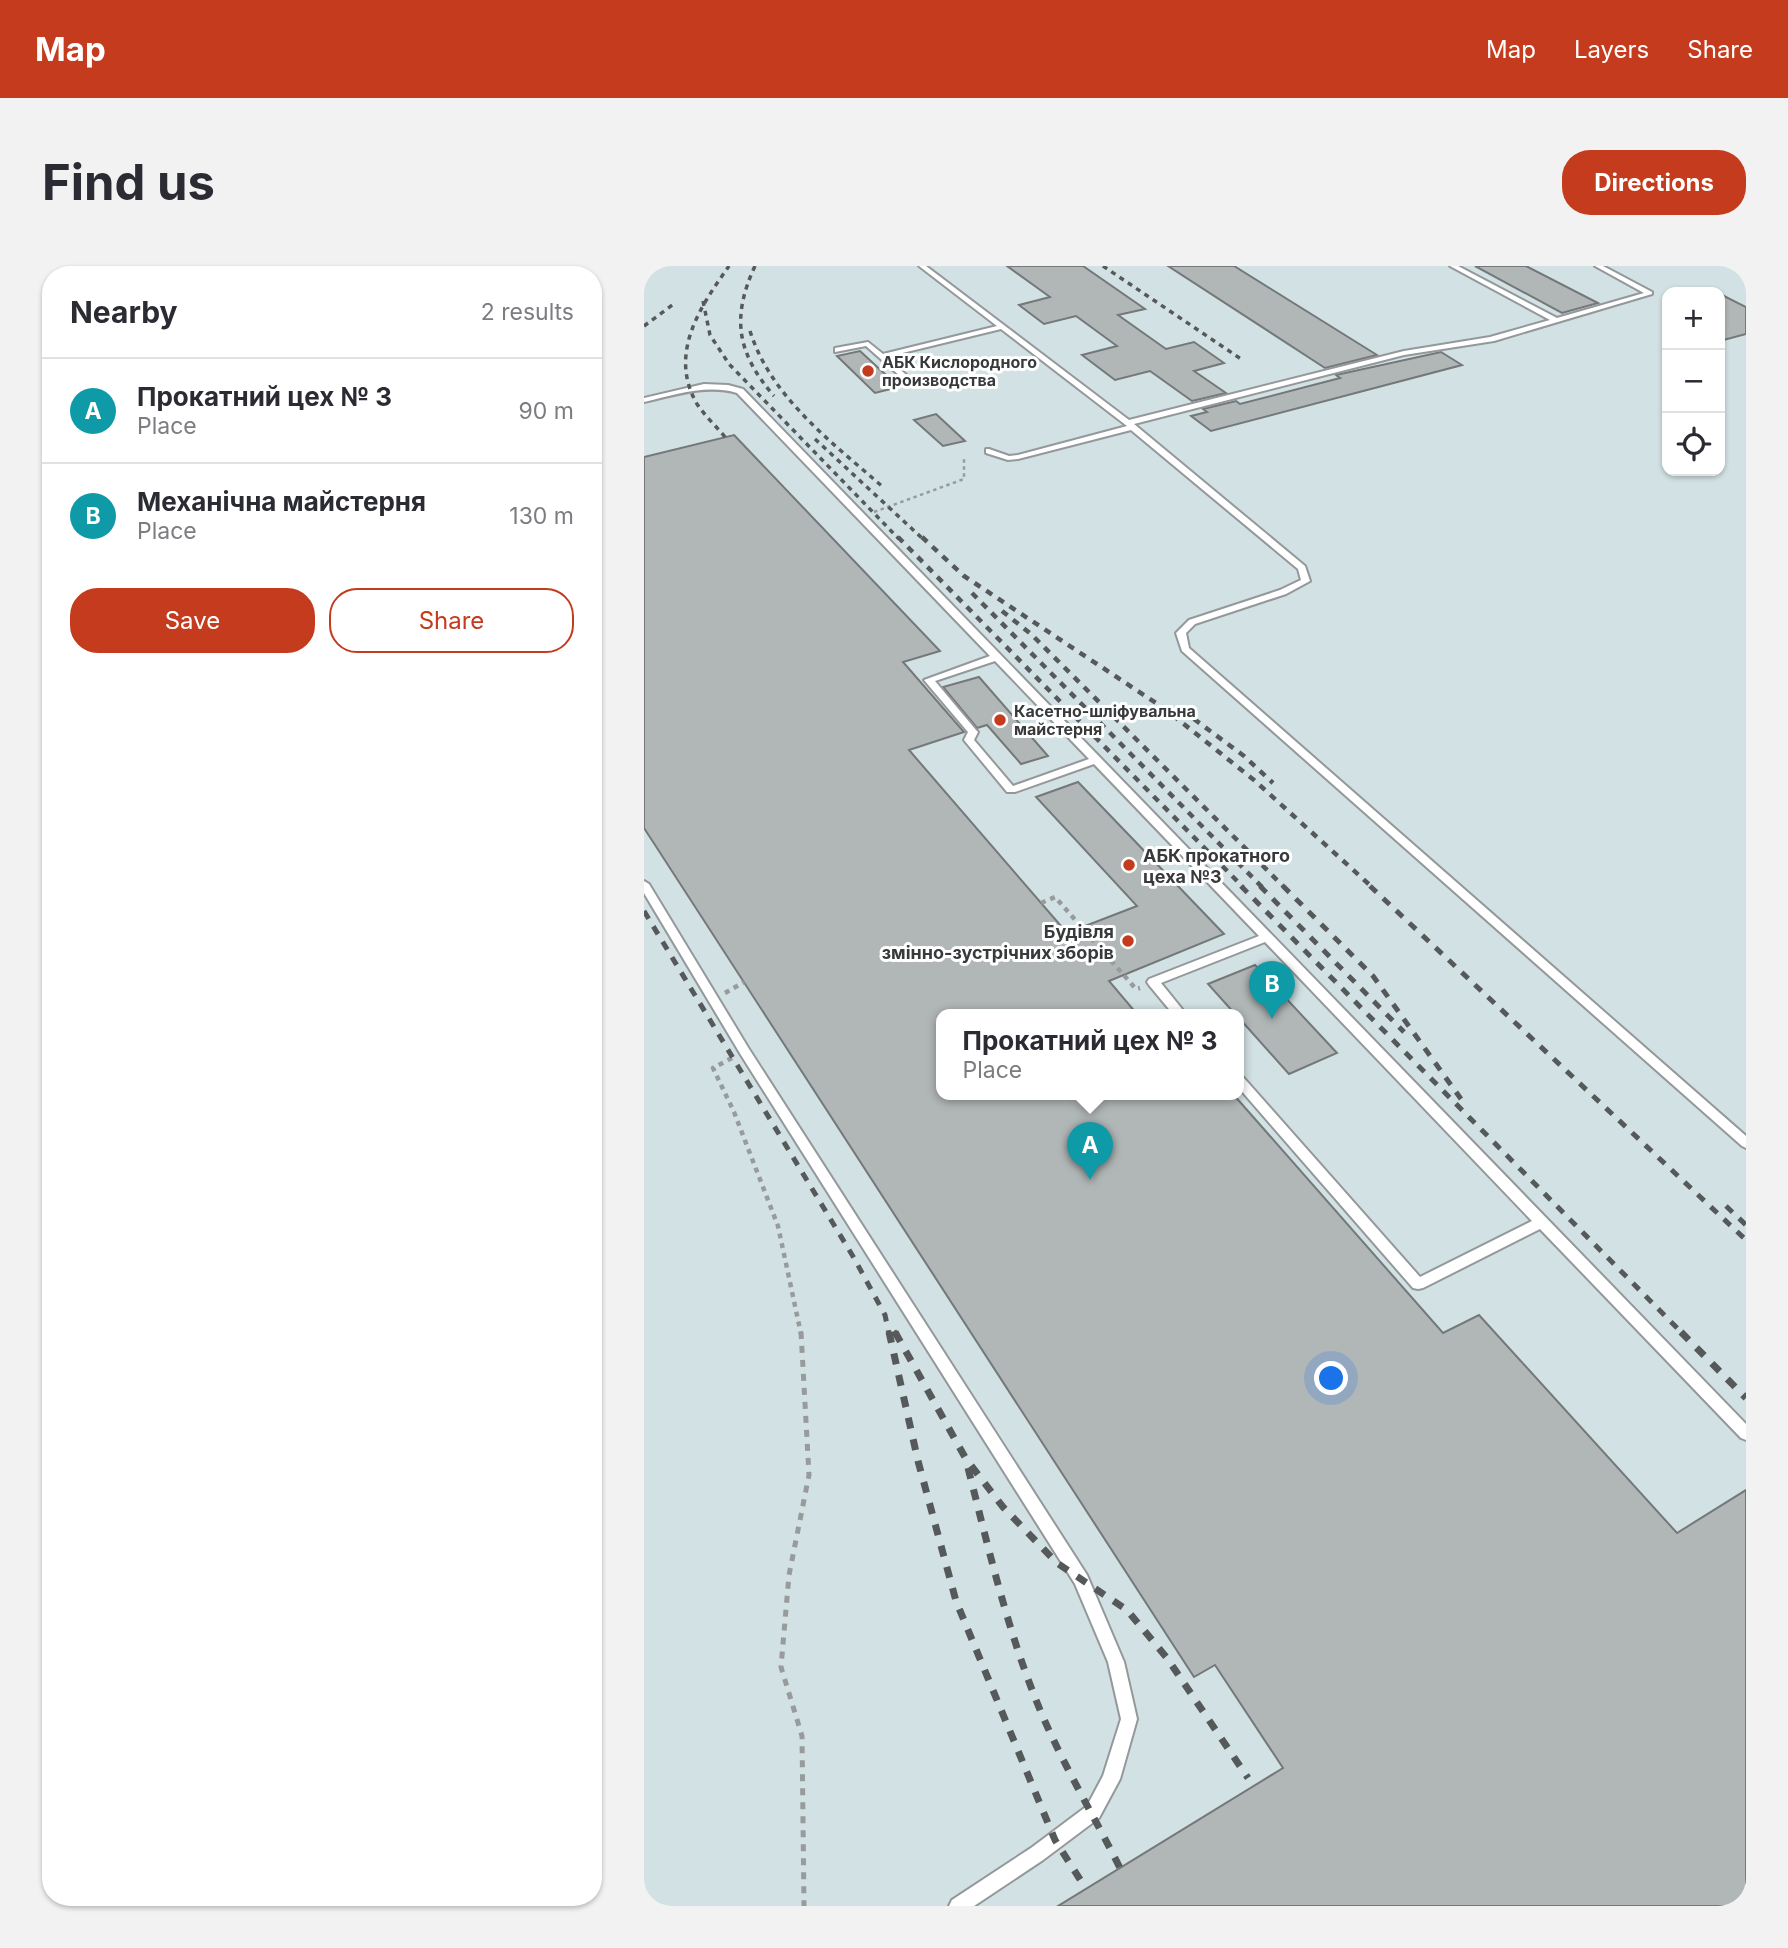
<!DOCTYPE html>
<meta charset="utf-8">
<style>
body{margin:0;font-family:Inter,sans-serif;background:#f2f2f3;color:#2b2b33}
.controls{position:absolute;right:21px;top:21px;display:grid;overflow:hidden;border-radius:14px;box-shadow:0 2px 5px #0004}
.controls button{width:63px;height:63px;display:grid;place-items:center;padding:0;border:0;border-bottom:2px solid #e1e1e2;background:#fff;color:#2b2b33;font:35px sans-serif}
.you{position:absolute;left:688px;top:1113px;width:24px;height:24px;margin:-18px;border:5px solid #fff;border-radius:50%;background:#1a73e8;box-shadow:0 0 0 10px #1a73e833}
.badge{display:grid;place-items:center;width:46px;height:46px;border-radius:50%;background:#c53b1d;color:#fff;font-size:23px;font-weight:700}
.pin{position:absolute;translate:-50% -58px;filter:drop-shadow(0 2px 4px #0008)}
.pin::after{content:'';position:absolute;top:37px;width:24px;height:21px;background:inherit;clip-path:polygon(0 0,100% 0,50% 100%)}
.popup{position:absolute;left:292px;top:743px;width:308px;height:91px;box-sizing:border-box;display:grid;place-content:center;border-radius:14px;background:#fff;filter:drop-shadow(0 2px 5px #0005);font-size:23px;white-space:nowrap;color:#7c7c81}
.popup b{font-size:26px;color:#2b2b33}
.popup::after{content:'';position:absolute;left:50%;top:100%;margin-left:-14px;border:14px solid transparent;border-top-color:#fff}
.list{margin:0;padding:0;list-style:none}
h2{display:flex;justify-content:space-between;align-items:center;height:91px;margin:0;padding:0 28px;font-size:30px}
h2 small{font-size:23px;font-weight:400;color:#7c7c81}
.list li{display:grid;grid-template-columns:46px 1fr auto;gap:21px;align-items:center;box-sizing:border-box;height:105px;padding:0 28px;border-top:2px solid #e1e1e2}
.list b{display:block;font-size:26px;white-space:nowrap}
.list p{margin:0;font-size:23px;white-space:nowrap;color:#7c7c81}
.list em{font-size:23px;font-style:normal;color:#7c7c81}
.actions{display:flex;gap:14px;padding:21px 28px}
.actions a{flex:1;padding:16px 0;border:2px solid #c53b1d;border-radius:28px;text-align:center;font-size:24px;color:#c53b1d}
.actions .main{background:#c53b1d;color:#fff}
.icon{flex:none;width:38px;height:38px;fill:none;stroke:currentColor;stroke-width:2;stroke-linecap:round;stroke-linejoin:round}
.map{position:relative;flex:none;width:1102px;height:1640px;overflow:hidden;border-radius:28px}
header{display:flex;align-items:center;gap:42px;box-sizing:border-box;height:98px;padding:0 35px;background:#c53b1d;color:#fff}
header strong{font-size:33px}
nav{display:flex;gap:38px;margin-inline-start:auto;font-size:24px}
.intro{display:flex;align-items:center;justify-content:space-between;box-sizing:border-box;height:168px;padding:0 42px}
h1{margin:0;font-size:49px}
.button{padding:18px 32px;border-radius:28px;background:#c53b1d;color:#fff;font-size:24px;font-weight:700}
main{display:flex;gap:42px;padding:0 42px}
aside{flex:1;background:#fff;border-radius:28px;box-shadow:0 2px 5px #0004}
.map>svg:first-child{display:block}
.built{fill:#d2e1e4;fill-rule:evenodd}
.building{fill:#b1b6b7;stroke:#747879;stroke-width:2}
.lines{fill:none;stroke-linecap:round;stroke-linejoin:round}
.service-casing{stroke:#94989a;stroke-width:4}
.path-far2{stroke:#989b9c;stroke-width:2.5;stroke-dasharray:3.5 3.5;stroke-linecap:butt}
.path-far1{stroke:#989b9c;stroke-width:4.5;stroke-dasharray:5 5;stroke-linecap:butt}
.path{stroke:#989b9c;stroke-width:5;stroke-dasharray:7 7;stroke-linecap:butt}
.service{fill:#fff;fill-rule:evenodd}
.rail-far3{stroke:#56595a;stroke-width:3.5;stroke-dasharray:5 5;stroke-linecap:butt}
.rail-far2{stroke:#56595a;stroke-width:4.5;stroke-dasharray:7 7;stroke-linecap:butt}
.rail-far1{stroke:#56595a;stroke-width:5;stroke-dasharray:9 9;stroke-linecap:butt}
.rail{stroke:#56595a;stroke-width:7;stroke-dasharray:11 11;stroke-linecap:butt}
.poi-dot{fill:#c53b1d;stroke:#fff;stroke-width:2.5}
.labels{text-anchor:middle;dominant-baseline:central;stroke-width:6;stroke-linejoin:round;paint-order:stroke}
.far-poi-label{font-size:16px;font-weight:bold;fill:#37393a;stroke:#fff;text-anchor:start}
.poi-label{font-size:18px;font-weight:bold;fill:#37393a;stroke:#fff;text-anchor:start}
</style>
<header>
<strong>Map</strong>
<nav><a>Map</a><a>Layers</a><a>Share</a></nav>
</header>
<div class="intro"><h1>Find us</h1><a class="button">Directions</a></div>
<main>
<aside>
<h2>Nearby<small>2 results</small></h2>
<ul class="list">
<li><span class="badge" style="background:#0f9aa8">A</span><div><b>Прокатний цех № 3</b><p>Place</p></div><em>90 m</em></li>
<li><span class="badge" style="background:#0f9aa8">B</span><div><b>Механічна майстерня</b><p>Place</p></div><em>130 m</em></li>
</ul>
<div class="actions"><a class="main">Save</a><a>Share</a></div>
</aside>
<div class="map">
<svg width="1102" height="1640" viewBox="0 0 1102 1640">
<rect width="100%" height="100%" fill="#e5eaeb"/>
<!-- built -->
<path class="built" d="M0 0H1102V1640H0ZM1023 26H1076V205H1023ZM297 748H595V828H297Z"/>
<!-- building -->
<g class="building">
<path d="M363 0H439L501 43 474 49 522 83 550 76 580 97 550 105 582 127 548 135 506 105 471 114 438 89 473 80 432 50 400 58 375 39 406 31Z"/>
<path d="M524 0H590L733 89 681 102Z"/>
<path d="M831 0H882L954 37 918 47Z"/>
<path d="M1076 28 1102 41V68L1076 75Z"/>
<path d="M216 85 255 121 231 127 193 90Z"/>
<path d="M797 86 818 99 567 165 547 150 563 146 559 143 592 135 596 138 696 112 692 109Z"/>
<path d="M292 148 321 175 299 180 270 154Z"/>
<path d="M90 169 296 385 259 396 320 466 265 484 423 667 493 640 392 531 434 516 580 668 465 715 493 748H297V828H589L799 1067 835 1049 1033 1267 1102 1224V1640H414L639 1502 571 1399 550 1411 0 562V191Z"/>
<path d="M335 411 404 490 377 498 343 459 333 462 299 421Z"/>
<path d="M611 699 693 787 645 808 595 752V748H591L564 718Z"/>
</g>
<g class="lines">
<!-- service casing -->
<g class="service-casing">
<g id="service">
<path d="M275 0H282L485 154 760 85 846 71 906 54 806 0H814L913 52 1000 27 951 0H959L1008 26V28L850 75 760 89 490 158 661 300 666 315 642 328 551 358 542 367 545 382 1102 870V882L1098 880 538 385 532 367 545 354 636 324 657 314 654 303 487 164 374 193 364 194 342 187V183H345L365 190 374 189 483 160 357 63 242 91 268 114 269 116 265 118 222 80 191 86V82L224 76 239 88 353 60Z"/>
<path d="M60 118 84 119 99 123 1102 1158V1174L1097 1172 896 963 779 1022 774 1023 769 1022 595 822V810L599 811 776 1011 888 955 621 676 517 717 542 748H529L505 719 503 716 505 713 615 670 450 498 371 526H363L320 474 324 466 280 414 346 390 93 127C62 118 31 129 0 136V132ZM351 395 445 493 369 520 330 474 334 466 332 464 291 415Z"/>
<path d="M0 615 5 618 105 783 443 1309 480 1396 493 1453 476 1513 455 1552 399 1594 330 1640H305L308 1634 387 1582 443 1540 459 1510 477 1453 464 1396 431 1318 97 789 0 627Z"/>
</g>
</g>
<!-- path-far2 -->
<path class="path-far2" d="M230 246 320 213V192"/>
<!-- path-far1 -->
<g class="path-far1">
<path d="M397 637 411 631 492 723 496 722"/>
<path d="M81 727 100 716"/>
<path d="M88 792 69 802 90 846 134 960 157 1068"/>
</g>
<!-- path -->
<path class="path" d="M157 1066 165 1209 145 1309 137 1401 158 1470 160 1640"/>
<!-- service -->
<use href="#service" class="service"/>
<!-- rail-far3 -->
<g class="rail-far3">
<path d="M111 0C87 52 93 87 130 130"/>
<path d="M459 0 600 95"/>
<path d="M59 35 66 69 85 98 255 273"/>
<path d="M0 60 31 37"/>
<path d="M106 65C127 132 189 177 240 222"/>
<path d="M81 171C72 160 61 150 53 138 24 88 56 41 85 0"/>
<path d="M171 173 279 273"/>
</g>
<!-- rail-far2 -->
<g class="rail-far2">
<path d="M254 271 599 621"/>
<path d="M278 271 320 310 521 443 610 514 728 621"/>
<path d="M328 327 618 621"/>
<path d="M358 345 387 368 640 621"/>
<path d="M550 453 600 490 629 517"/>
</g>
<!-- rail-far1 -->
<g class="rail-far1">
<path d="M597 620 1039 1068"/>
<path d="M616 620 760 766"/>
<path d="M639 620 729 710 817 833"/>
<path d="M726 620 1102 974"/>
<path d="M0 645 210 992 241 1049 245 1068"/>
<path d="M1082 940 1102 959"/>
<path d="M250 1065 252 1068"/>
</g>
<!-- rail -->
<g class="rail">
<path d="M245 1066 274 1195 312 1335 411 1574 442 1623"/>
<path d="M251 1066 322 1193 359 1241 413 1297 483 1344 523 1392 604 1512"/>
<path d="M1037 1066 1102 1132"/>
<path d="M324 1202C344 1280 362 1359 392 1434 415 1492 448 1546 476 1602"/>
</g>
</g>
<!-- markers -->
<g class="poi-dot">
<circle cx="224" cy="105" r="7"/>
<circle cx="356" cy="454" r="7"/>
<circle cx="485" cy="599" r="7"/>
<circle cx="484" cy="675" r="7"/>
</g>
<g class="labels">
<!-- far-poi labels -->
<g class="far-poi-label">
<text x="238" y="96">АБК Кислородного<tspan x="238" dy="18">производства</tspan></text>
<text x="370" y="445">Касетно-шліфувальна<tspan x="370" dy="18">майстерня</tspan></text>
</g>
<!-- poi labels -->
<g class="poi-label">
<text x="499" y="589">АБК прокатного<tspan x="499" dy="21">цеха №3</tspan></text>
<text x="470" y="665" text-anchor="end">Будівля<tspan x="470" dy="21">змінно-зустрічних зборів</tspan></text>
</g>
</g>
</svg>
<div class="controls">
<button>+</button>
<button>−</button>
<button><svg class="icon" aria-label="locate" viewBox="0 0 24 24"><circle cx="12" cy="12" r="6"/><path d="M12 2v4M12 18v4M2 12h4M18 12h4"/></svg></button>
</div>
<div class="you"></div>
<div class="pin badge" style="left:446px;top:914px;background:#0f9aa8">A</div>
<div class="popup"><b>Прокатний цех № 3</b>Place</div>
<div class="pin badge" style="left:628px;top:753px;background:#0f9aa8">B</div>
</div>
</main>
